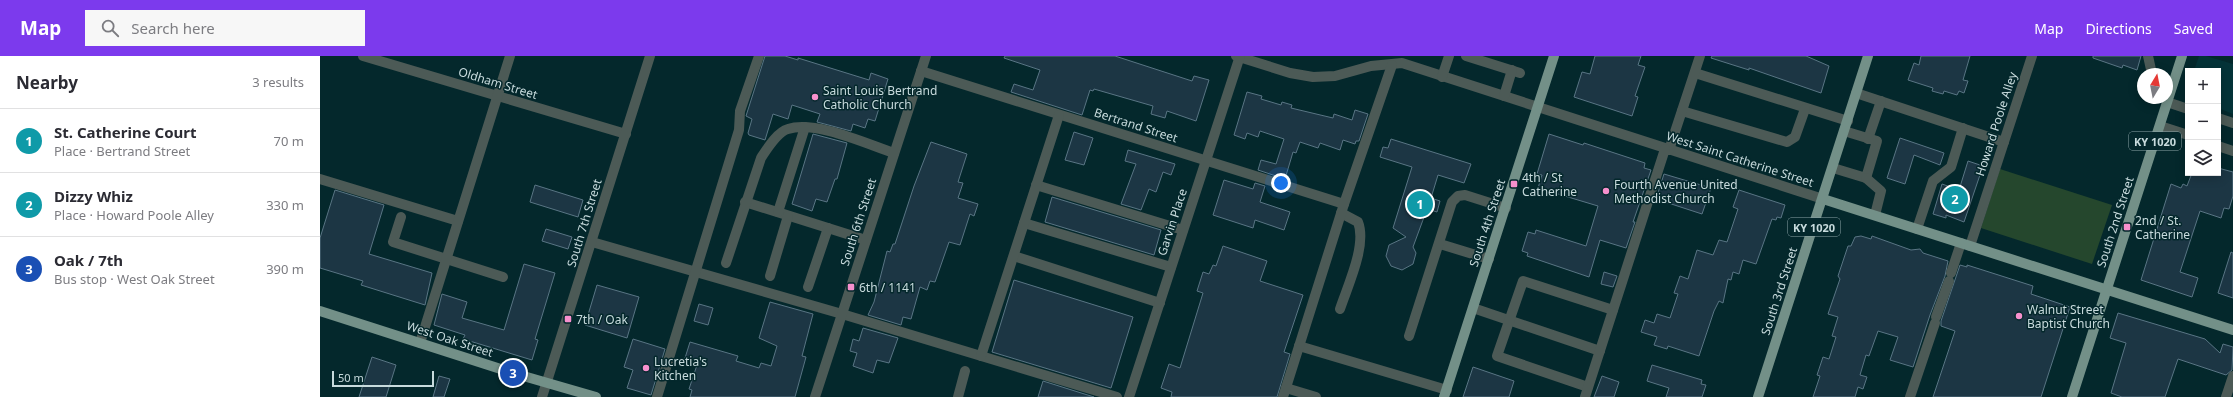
<!DOCTYPE html>
<meta charset="utf-8">
<style>
body{margin:0;font-family:"Noto Sans",sans-serif;background:#f7f7f7;color:#2b2b33}
.controls{position:absolute;right:12px;top:12px;display:grid;overflow:hidden;border-radius:0px;box-shadow:0 2px 10px #0003}
.controls button{width:36px;height:36px;display:grid;place-items:center;padding:0;border:0;border-bottom:1px solid #e1e1e2;background:#fff;color:#2b2b33;font:20px sans-serif}
.compass{position:absolute;left:1817px;top:12px;width:36px;height:36px;border-radius:50%;background:#fff;box-shadow:0 2px 10px #0003;rotate:10deg}
.scale{position:absolute;left:12px;bottom:10px;width:102px;box-sizing:border-box;padding-left:4px;border:2px solid #c8dbdd;border-top:0;font-size:11px;line-height:14px;white-space:nowrap;color:#c8dbdd;-webkit-text-stroke:3px #04282c;paint-order:stroke}
.you{position:absolute;left:961px;top:127px;width:14px;height:14px;margin:-10px;border:3px solid #fff;border-radius:50%;background:#1a73e8;box-shadow:0 0 0 6px #1a73e833}
.badge{display:grid;place-items:center;width:26px;height:26px;border-radius:50%;background:#7c3aed;color:#fff;font-size:13px;font-weight:700}
.pin{position:absolute;translate:-50% -50%;border:2px solid #fff;box-shadow:0 1px 4px #0006}
.list{margin:0;padding:0;list-style:none}
h2{display:flex;justify-content:space-between;align-items:center;height:52px;margin:0;padding:0 16px;font-size:17px}
h2 small{font-size:13px;font-weight:400;color:#7c7c81}
.list li{display:grid;grid-template-columns:26px 1fr auto;gap:12px;align-items:center;box-sizing:border-box;height:64px;padding:0 16px;border-top:1px solid #e1e1e2}
.list b{display:block;font-size:15px;white-space:nowrap}
.list p{margin:0;font-size:13px;white-space:nowrap;color:#7c7c81}
.list em{font-size:13px;font-style:normal;color:#7c7c81}
.icon{flex:none;width:22px;height:22px;fill:none;stroke:currentColor;stroke-width:2;stroke-linecap:round;stroke-linejoin:round}
.map{position:relative;flex:none;width:1913px;height:341px;overflow:hidden}
header{display:flex;align-items:center;gap:24px;box-sizing:border-box;height:56px;padding:0 20px;background:#7c3aed;color:#fff}
header strong{font-size:19px}
nav{display:flex;gap:22px;margin-inline-start:auto;font-size:14px}
.search{width:280px;height:36px;background:#f7f7f7;display:flex;align-items:center;gap:10px;box-sizing:border-box;padding:0 14px;border-radius:0px;color:#7c7c81;font-size:15px}
main{display:flex}
aside{flex:1;background:#fff}
.map>svg:first-child{display:block}
.built{fill:#043338}
.green{fill:#25472d}
.building{fill:#1c3644;stroke:#597584}
.lines{fill:none;stroke-linecap:round;stroke-linejoin:round}
.minor{stroke:#4c5a56;stroke-width:10}
.major{stroke:#739088;stroke-width:10}
.poi-dot{fill:#f790cd;stroke:#04282c;stroke-width:1.5}
.labels{text-anchor:middle;dominant-baseline:central;stroke-width:3;stroke-linejoin:round;paint-order:stroke}
.shield{fill:#04282c;stroke:#8da5a8;stroke-width:1}
.shield-label{font-size:11px;font-weight:bold;fill:#c8dbdd}
.street-label{font-size:12px;fill:#c8dbdd;stroke:#04282c}
.poi-label{font-size:12px;fill:#c8dbdd;stroke:#04282c;text-anchor:start}
</style>
<header>
<strong>Map</strong>
<div class="search"><svg class="icon" aria-label="search" viewBox="0 0 24 24"><circle cx="10" cy="10" r="6"/><path d="M15 15l6 6"/></svg>Search here</div>
<nav><a>Map</a><a>Directions</a><a>Saved</a></nav>
</header>
<main>
<aside>
<h2>Nearby<small>3 results</small></h2>
<ul class="list">
<li><span class="badge" style="background:#0f9aa8">1</span><div><b>St. Catherine Court</b><p>Place · Bertrand Street</p></div><em>70 m</em></li>
<li><span class="badge" style="background:#0f9aa8">2</span><div><b>Dizzy Whiz</b><p>Place · Howard Poole Alley</p></div><em>330 m</em></li>
<li><span class="badge" style="background:#1a4fb4">3</span><div><b>Oak / 7th</b><p>Bus stop · West Oak Street</p></div><em>390 m</em></li>
</ul>
</aside>
<div class="map">
<svg width="1913" height="341" viewBox="0 0 1913 341">
<rect width="100%" height="100%" fill="#04282c"/>
<!-- built -->
<path class="built" d="M1879 0H1886L1913 8V58L1898 52V15H1874Z"/>
<!-- green -->
<path class="green" d="M1680 113 1792 149 1772 208 1661 172Z"/>
<!-- building -->
<g class="building">
<path d="M445 0H465L478 4V2L549 24 551 17 568 23 555 65 548 63 545 72 533 68 531 75 497 66 500 58 472 49 468 63 453 58 445 84 429 79 428 77 432 63 426 60Z"/>
<path d="M685 0H795L872 25 874 20 889 24 876 65 847 55 845 62 831 58 833 50 774 33 773 35 770 34 762 59 691 36 694 28 713 34 720 14 684 2Z"/>
<path d="M1275 0H1321L1318 9 1325 11 1315 40 1318 41 1312 60 1254 41 1262 16 1270 18Z"/>
<path d="M1392 0H1486L1509 10 1501 37 1429 12V14L1391 2Z"/>
<path d="M1601 0H1650L1643 24 1648 25 1644 37 1639 35 1637 39 1624 35 1623 38 1612 35 1613 32 1588 24 1594 7 1599 9Z"/>
<path d="M1773 0H1821L1817 14 1803 9 1802 12 1773 2Z"/>
<path d="M927 36 942 40 941 43 961 49 962 46 972 49 971 52 1013 62 1014 58 1032 64 1035 54 1048 58 1039 85H1036L1035 88 1023 84 1020 94 1000 87 998 92 980 86 976 97 973 96 965 123 938 114 941 104 956 108 964 83 940 75 938 81 927 77 925 83 914 79Z"/>
<path d="M754 76 773 82 764 109 745 104Z"/>
<path d="M493 78 527 87 517 123H515L507 146 496 143 492 155 472 148Z"/>
<path d="M1229 78 1263 89 1264 87 1325 107 1324 112 1331 114 1313 166H1315L1306 192 1280 184 1269 221 1207 200 1208 197 1202 195 1208 176 1215 178 1216 174 1266 190 1278 150 1218 132 1222 119 1217 118Z"/>
<path d="M1580 82 1624 97 1620 109 1594 99 1585 128 1567 122Z"/>
<path d="M1071 83 1151 108 1144 127 1118 119 1111 142 1120 145 1117 156 1107 153 1093 191 1096 197 1093 208 1082 214 1071 210 1066 200 1069 189 1086 181 1073 172 1092 111 1060 101 1063 91 1068 92Z"/>
<path d="M611 86 647 98 638 126 643 127 638 142 658 148 654 160 650 158 640 189 629 186 615 226 610 225 607 234 600 231 591 263 583 261 581 269 548 259 554 246 567 195 570 196 573 188H575L594 130Z"/>
<path d="M808 94 855 108 851 119 843 116 836 136 829 133 821 154 801 148 816 108 805 105Z"/>
<path d="M1648 105 1663 110 1644 166 1626 159V162L1613 158 1622 128 1639 134Z"/>
<path d="M1898 112 1913 116V140L1909 153 1904 152 1901 162 1880 155 1860 216 1878 222 1872 241 1821 224 1851 128 1861 132 1863 128 1867 130 1872 117H1898Z"/>
<path d="M1344 118 1391 132 1382 158 1336 143Z"/>
<path d="M904 124 933 133 935 127 945 130 940 146 970 156 964 174 935 164 933 172 893 159Z"/>
<path d="M215 129 263 144 258 161 210 146Z"/>
<path d="M15 134 64 149 49 198 112 217 105 249 41 229 43 225 0 212V182Z"/>
<path d="M1419 134 1465 149 1461 162 1457 161 1456 164 1452 163 1436 208 1423 204 1419 218 1413 216 1411 224 1408 223 1403 247 1399 245 1394 255 1379 300 1348 290 1347 293 1334 289 1337 281 1321 276 1325 264 1334 267 1337 258 1350 262 1358 238 1354 237 1360 220 1368 223 1377 194 1393 199 1399 184 1407 186 1418 153 1413 151Z"/>
<path d="M732 141 841 174 834 199 725 166Z"/>
<path d="M226 173 252 181 248 193 222 185Z"/>
<path d="M1541 180 1551 183 1552 180 1591 194 1600 193 1603 197 1628 205 1625 220 1610 259 1593 311 1570 304 1578 281 1558 275 1549 300 1546 299 1540 319 1547 321 1543 333 1538 331 1535 341H1493L1500 320 1497 319 1503 301 1509 303 1516 281 1512 280 1518 261 1508 258 1520 223 1518 220 1528 190H1531L1535 181Z"/>
<path d="M903 190 947 205 940 225 983 239 964 296 970 298 957 341H851L852 336 841 332 849 308 860 312 883 237 877 235 883 216 889 218 893 209 896 210Z"/>
<path d="M1911 196 1913 197V242L1898 237Z"/>
<path d="M204 208 235 217 215 283 218 284 212 304 143 283 145 279 114 269 122 238 147 246 142 262 184 274Z"/>
<path d="M1640 209 1647 211V209L1713 230 1711 238 1750 251 1721 341H1613L1635 275 1621 270V265Z"/>
<path d="M1284 216 1297 220 1293 231 1281 228Z"/>
<path d="M694 224 813 261 791 332 672 296Z"/>
<path d="M277 229 319 241 307 282 265 269Z"/>
<path d="M450 246 493 258 482 300 486 301 475 341H370L372 334 369 333 378 306 365 302 370 286 418 300 416 305 439 312 441 307 451 310 457 290 439 282Z"/>
<path d="M379 248 393 252 388 269 374 265Z"/>
<path d="M1798 257 1885 283 1900 297 1903 288 1913 291 1912 314 1906 319 1858 303 1845 341H1802L1791 337 1806 287 1790 282Z"/>
<path d="M543 272 578 282 569 307 557 304 553 317 533 310 537 297 530 295 533 283 539 285Z"/>
<path d="M313 283 345 293 331 339 307 332 313 314 304 311Z"/>
<path d="M52 301 76 309 66 341H39Z"/>
<path d="M1332 309 1382 324 1381 328 1386 329 1382 341H1346L1349 332 1327 325Z"/>
<path d="M1153 311 1194 325 1189 341H1143Z"/>
<path d="M119 320 130 323 124 341H113Z"/>
<path d="M1282 320 1299 326 1294 341H1274Z"/>
<path d="M723 325 774 341H718Z"/>
</g>
<g class="lines">
<!-- minor -->
<g class="minor">
<path d="M43 0 306 78"/>
<path d="M916 0 970 17 993 21 1015 20 1051 10 1082 7 1503 143"/>
<path d="M1146 0 1200 17"/>
<path d="M1828 0 1832 18"/>
<path d="M601 15 1024 148"/>
<path d="M1375 17 1528 65"/>
<path d="M1122 21 1129 0"/>
<path d="M1536 37 1684 86"/>
<path d="M1184 40 1192 14"/>
<path d="M1847 46 1868 53"/>
<path d="M1362 55 1467 86 1475 81 1485 53"/>
<path d="M1898 62 1913 67"/>
<path d="M1840 70 1868 79"/>
<path d="M1548 83 1561 45"/>
<path d="M1898 90 1913 95"/>
<path d="M1349 94 1380 0"/>
<path d="M1513 112 1546 122 1557 85 1524 75"/>
<path d="M1546 122 1561 135 1555 159"/>
<path d="M0 123 138 165"/>
<path d="M716 129 863 174"/>
<path d="M425 146 546 184"/>
<path d="M458 156 485 71"/>
<path d="M81 161 73 186 183 221"/>
<path d="M704 167 851 211"/>
<path d="M1597 173 1613 125 1631 111 1643 72"/>
<path d="M272 186 522 258 797 341"/>
<path d="M1120 188 1169 203"/>
<path d="M1650 190 1712 0"/>
<path d="M694 200 840 247"/>
<path d="M406 207 441 102C447 93 457 76 468 73 495 64 547 88 574 97"/>
<path d="M1631 217 1641 187"/>
<path d="M450 220 468 160"/>
<path d="M488 231 508 172"/>
<path d="M1153 252 1280 295"/>
<path d="M1020 253C1028 229 1047 189 1038 166L1021 157"/>
<path d="M1616 261 1629 225"/>
<path d="M1089 280 1132 146 1138 140 1145 139 1186 152"/>
<path d="M100 287 190 0"/>
<path d="M979 290 1127 334"/>
<path d="M661 300 739 59"/>
<path d="M1268 331 1177 300 1203 225 1293 254"/>
<path d="M966 332 996 341"/>
<path d="M222 341 330 0"/>
<path d="M337 341 419 74 420 55 439 0"/>
<path d="M495 341 606 0"/>
<path d="M638 341 645 315"/>
<path d="M809 341 920 0"/>
<path d="M963 341 1024 148 1072 9"/>
<path d="M1265 341 1345 93"/>
<path d="M1590 341 1615 267"/>
<path d="M1906 341 1913 320"/>
</g>
<!-- major -->
<g class="major">
<path d="M1503 143 1913 274"/>
<path d="M0 255 193 317 276 341"/>
<path d="M1124 341 1234 0"/>
<path d="M1438 341 1548 0"/>
<path d="M1752 341 1862 0"/>
</g>
</g>
<!-- markers -->
<g class="poi-dot">
<circle cx="495" cy="41" r="4"/>
<rect x="1190" y="124" width="8" height="8" rx="2"/>
<circle cx="1286" cy="135" r="4"/>
<rect x="1803" y="167" width="8" height="8" rx="2"/>
<rect x="527" y="227" width="8" height="8" rx="2"/>
<circle cx="1699" cy="260" r="4"/>
<rect x="244" y="259" width="8" height="8" rx="2"/>
<circle cx="326" cy="312" r="4"/>
</g>
<g class="labels">
<!-- shield labels -->
<g class="shield">
<rect x="1809" y="76" width="52" height="18" rx="3"/>
<rect x="1468" y="162" width="52" height="18" rx="3"/>
</g>
<g class="shield-label">
<text x="1835" y="85">KY 1020</text>
<text x="1494" y="171">KY 1020</text>
</g>
<!-- street labels -->
<g class="street-label">
<text transform="translate(178 27) rotate(17)">Oldham Street</text>
<text transform="translate(1676 68) rotate(-72)">Howard Poole Alley</text>
<text transform="translate(816 69) rotate(18)">Bertrand Street</text>
<text transform="translate(1420 103) rotate(18)">West Saint Catherine Street</text>
<text transform="translate(538 166) rotate(-72)">South 6th Street</text>
<text transform="translate(852 166) rotate(-72)">Garvin Place</text>
<text transform="translate(1795 166) rotate(-72)">South 2nd Street</text>
<text transform="translate(264 167) rotate(-73)">South 7th Street</text>
<text transform="translate(1167 167) rotate(-72)">South 4th Street</text>
<text transform="translate(1459 235) rotate(-72)">South 3rd Street</text>
<text transform="translate(130 283) rotate(18)">West Oak Street</text>
</g>
<!-- poi labels -->
<g class="poi-label">
<text x="503" y="34">Saint Louis Bertrand<tspan x="503" dy="14">Catholic Church</tspan></text>
<text x="1202" y="121">4th / St<tspan x="1202" dy="14">Catherine</tspan></text>
<text x="1294" y="128">Fourth Avenue United<tspan x="1294" dy="14">Methodist Church</tspan></text>
<text x="1815" y="164">2nd / St.<tspan x="1815" dy="14">Catherine</tspan></text>
<text x="539" y="231">6th / 1141</text>
<text x="1707" y="253">Walnut Street<tspan x="1707" dy="14">Baptist Church</tspan></text>
<text x="256" y="263">7th / Oak</text>
<text x="334" y="305">Lucretia's<tspan x="334" dy="14">Kitchen</tspan></text>
</g>
</g>
</svg>
<div class="controls">
<button>+</button>
<button>−</button>
<button><svg class="icon" aria-label="layers" viewBox="0 0 24 24"><path d="M12 4l9 5-9 5-9-5zM3 14l9 5 9-5"/></svg></button>
</div>
<svg class="compass" viewBox="-18 -18 36 36"><path d="M0-13l5 13h-10z" fill="#e53935"/><path d="M0 13l5-13h-10z" fill="#7c7c81"/></svg>
<div class="scale">50 m</div>
<div class="you"></div>
<div class="pin badge" style="left:1100px;top:148px;background:#0f9aa8">1</div>
<div class="pin badge" style="left:1635px;top:143px;background:#0f9aa8">2</div>
<div class="pin badge" style="left:193px;top:317px;background:#1a4fb4">3</div>
</div>
</main>
